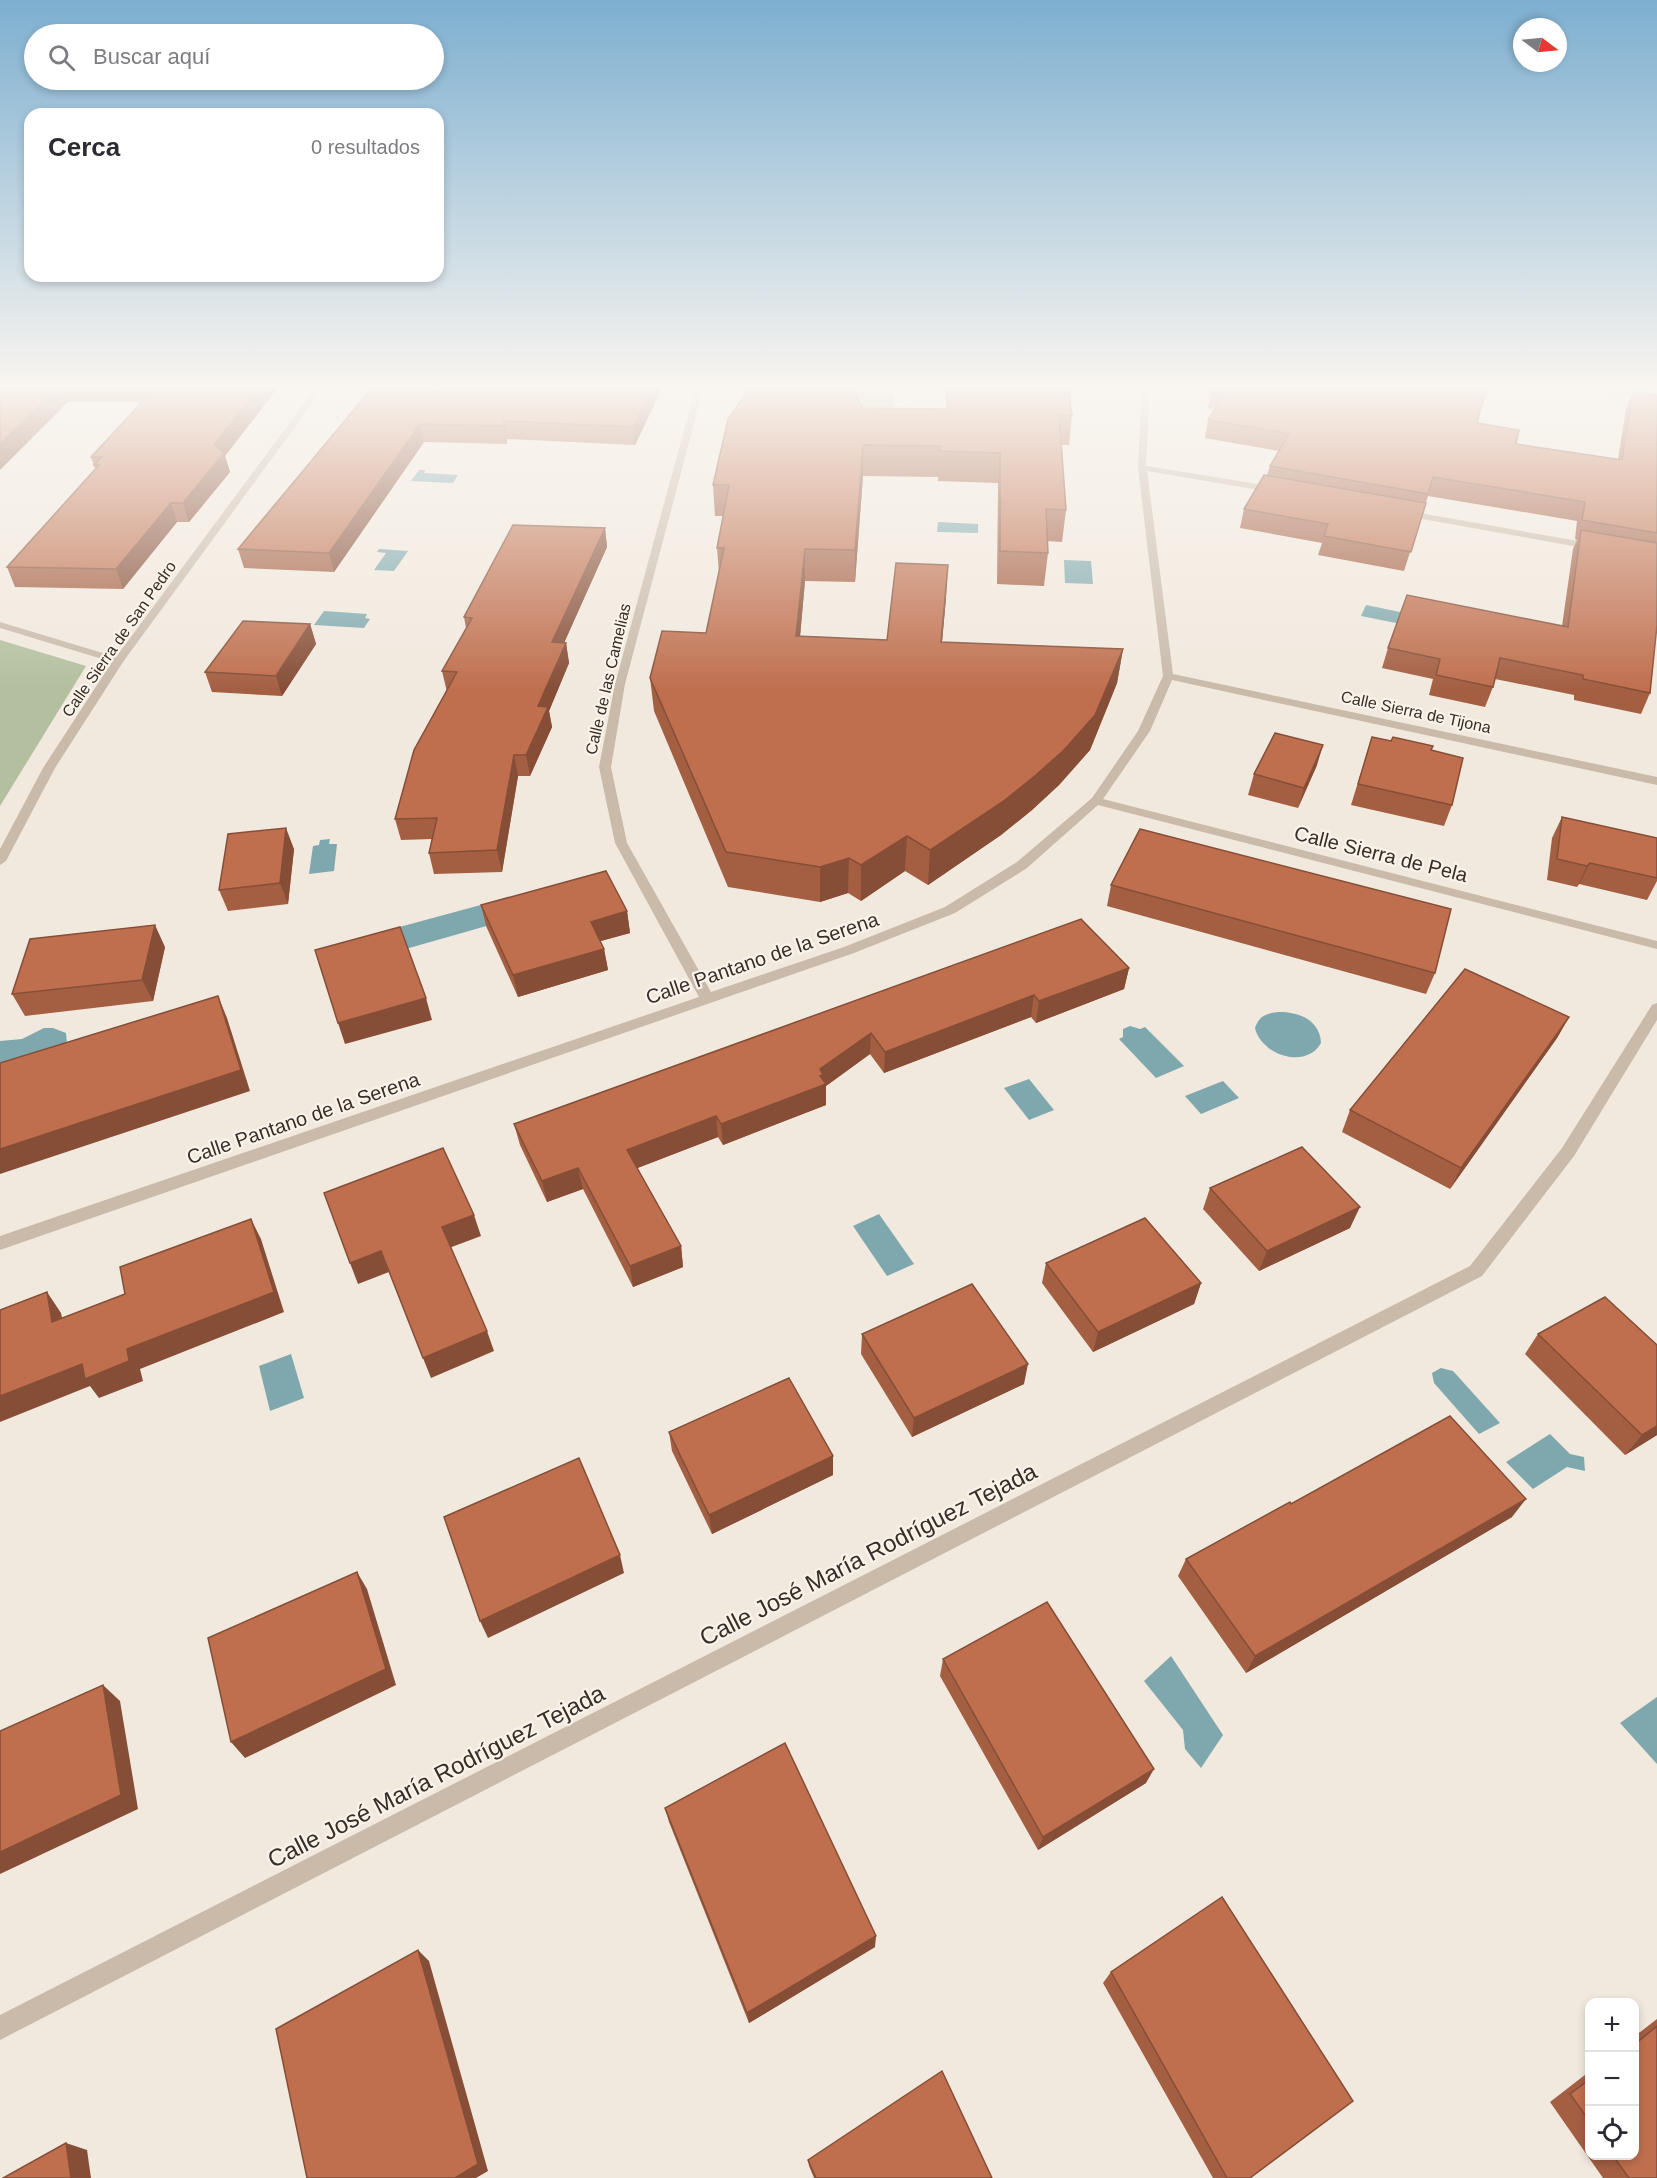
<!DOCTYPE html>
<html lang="es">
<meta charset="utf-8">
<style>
body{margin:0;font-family:Helvetica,sans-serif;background:#f2f2f3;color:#2b2b33}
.controls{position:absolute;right:18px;bottom:18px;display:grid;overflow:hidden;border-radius:12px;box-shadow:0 3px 9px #0003}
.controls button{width:54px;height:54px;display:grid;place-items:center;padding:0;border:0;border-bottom:2px solid #e1e1e2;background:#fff;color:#2b2b33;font:30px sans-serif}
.compass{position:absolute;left:1513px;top:18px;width:54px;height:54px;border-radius:50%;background:#fff;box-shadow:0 3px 9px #0003;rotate:106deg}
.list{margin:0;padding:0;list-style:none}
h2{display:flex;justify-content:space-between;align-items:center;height:78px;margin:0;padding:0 24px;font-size:26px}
h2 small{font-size:20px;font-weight:400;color:#7c7c81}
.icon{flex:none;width:33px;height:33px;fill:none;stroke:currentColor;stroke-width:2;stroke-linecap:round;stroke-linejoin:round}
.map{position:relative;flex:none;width:1657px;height:2178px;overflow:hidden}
.search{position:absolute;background:#fff;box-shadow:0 3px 9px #0003;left:24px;top:24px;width:420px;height:66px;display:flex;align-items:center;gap:15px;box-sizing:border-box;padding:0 21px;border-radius:33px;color:#7c7c81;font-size:22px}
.panel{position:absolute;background:#fff;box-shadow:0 3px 9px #0003;left:24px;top:108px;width:420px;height:174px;border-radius:18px}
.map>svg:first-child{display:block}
.green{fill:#b3bf9e}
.water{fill:#7ea8ad}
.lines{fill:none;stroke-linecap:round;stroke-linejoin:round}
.minor{fill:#c9baaa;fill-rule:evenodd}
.wall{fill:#a45f43}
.shaded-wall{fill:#864e37}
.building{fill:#bf6f4e;stroke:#864e37;stroke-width:1.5}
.labels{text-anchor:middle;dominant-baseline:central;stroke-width:4.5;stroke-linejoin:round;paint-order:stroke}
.far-street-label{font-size:16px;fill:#372e29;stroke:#f9f3ea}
.street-label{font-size:20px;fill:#372e29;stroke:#f9f3ea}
.near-street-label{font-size:24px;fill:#372e29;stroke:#f9f3ea}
</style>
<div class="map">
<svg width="1657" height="2178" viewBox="0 0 1657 2178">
<rect width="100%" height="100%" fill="#f1e9de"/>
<!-- green -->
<g class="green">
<path d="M856 392 894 393 893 423H854Z"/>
<path d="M0 640 86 666 0 806Z"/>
</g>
<!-- water -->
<g class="water">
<path d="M419 470H425L424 473 458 475 453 483 411 481Z"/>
<path d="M938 522 978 524V533L937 532Z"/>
<path d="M379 549H380L408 551 394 571 374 570 386 553 377 552Z"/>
<path d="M1064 560 1091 561 1093 584 1065 583Z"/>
<path d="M1366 605 1410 614 1406 625 1361 616Z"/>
<path d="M324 611 367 614 365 618 370 619 364 628 314 625Z"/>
<path d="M330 839 329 844H337L334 871 309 874 313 846 319 845 320 840Z"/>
<path d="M488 903 497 923 367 960 359 938Z"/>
<path d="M1279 1012C1299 1012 1320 1020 1321 1043 1306 1070 1261 1055 1255 1028 1259 1016 1266 1013 1279 1012Z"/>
<path d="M1130 1026 1140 1029 1145 1027 1184 1066 1156 1078 1119 1039 1123 1037V1029Z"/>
<path d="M44 1028H53L66 1033 67 1044 0 1064V1041L22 1039Z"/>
<path d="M1029 1079 1054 1110 1029 1120 1004 1088Z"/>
<path d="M1223 1081 1239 1098 1201 1114 1185 1096Z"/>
<path d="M879 1214 914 1264 887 1276 853 1226Z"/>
<path d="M291 1354 304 1398 270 1411 259 1366Z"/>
<path d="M1441 1368 1453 1371 1500 1423 1479 1434 1434 1383 1432 1373Z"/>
<path d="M1550 1434 1570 1454 1584 1457 1585 1471 1567 1467 1533 1489 1506 1462Z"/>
<path d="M1171 1656 1223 1735 1201 1768 1185 1749 1183 1730 1144 1681Z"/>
<path d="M1657 1697V1764L1620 1723Z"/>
</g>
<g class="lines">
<!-- minor -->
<g class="minor">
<path d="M317 386H325L123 662 55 768 6 861 0 865V849L43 768 112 662 0 628V622L116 657Z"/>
<path d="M696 386H704L625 684 611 767 627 843 711 992 844 947 945 907 1017 862 1092 798 1138 731 1163 676 1138 468 1142 386H1150L1146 466 1276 487 1280 490 1276 493 1147 471 1173 674 1657 777V785L1172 680 1150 731 1103 799 1657 941V949L1098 805 1027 868 955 913 854 953 0 1250V1236L699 997 615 843 599 767 615 684Z"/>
<path d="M1564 386H1581L1657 397V401Z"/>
<path d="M1403 510 1595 544 1600 547 1595 550 1400 515V511Z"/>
<path d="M1657 1003V1020L1574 1156 1482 1276 0 2040V2015L1470 1266 1562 1148 1652 1005Z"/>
</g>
</g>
<!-- wall -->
<g class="wall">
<path d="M0 386H279L225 456 230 472 189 522H177L123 589 15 587 7 567 95 469 91 457 142 402H68Z"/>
<path d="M443 386H663L635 445 507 439V444L424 442 334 572 244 568 238 549 440 390Z"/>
<path d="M946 386H1068L1072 415 1069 445H1062L1066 510 1062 542 1047 541 1048 553 1044 586 997 584 998 483 938 481V477L863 476 855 582 805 581 800 636 887 640 946 598 942 642 1123 649 1117 683 1090 750 1059 785 1032 810 1001 835 928 885 905 871 861 901 848 893 820 902 728 887 654 711 650 678 706 633 719 573 717 548 723 516H715L713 485 862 408 946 409Z"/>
<path d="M1211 391 1477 423 1516 444 1618 459 1626 409 1633 392 1657 395V625L1650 693 1641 714 1574 700V695L1495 679 1493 687 1485 707 1429 695 1433 679 1382 668 1388 648 1562 626 1573 549 1577 540 1575 539 1577 521 1428 496 1404 571 1318 555 1322 543 1240 528 1244 509 1267 475 1270 466 1279 451 1205 438 1208 420 1215 409 1208 408Z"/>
<path d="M605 528 607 547 564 643H566L569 663 549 711 552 727 530 776H518L502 872 434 874 429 853 432 839 401 840 395 819 447 692 442 671 466 628 464 617Z"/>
<path d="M310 624 316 644 282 696 212 692 205 672Z"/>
<path d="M1372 737 1431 750 1452 805 1444 826 1351 805Z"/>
<path d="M1317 765 1298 808 1248 795 1254 774Z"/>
<path d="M1562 817 1657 838V881L1647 900 1579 884 1577 887 1547 880 1552 838Z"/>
<path d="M294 849 288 904 228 911 219 890Z"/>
<path d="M1111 885 1435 973 1426 994 1107 906Z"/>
<path d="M481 905 627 911 630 933 600 941 604 949 608 970 518 997 486 926Z"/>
<path d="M165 947 153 1001 25 1016 12 994Z"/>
<path d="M1129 968 1124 989 1036 1023 1031 1017 884 1073 870 1054 826 1086V1105L723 1145 718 1137 637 1168 681 1246 683 1267 633 1287 583 1189 547 1202 520 1145 514 1124Z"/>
<path d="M1569 1017 1557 1038 1450 1189 1342 1132 1350 1110Z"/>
<path d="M1210 1188 1350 1228 1259 1271 1203 1209Z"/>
<path d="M1046 1263 1201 1283 1194 1304 1093 1352 1042 1283Z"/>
<path d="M862 1334 1024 1384 912 1437 861 1354Z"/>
<path d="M1538 1334 1657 1345V1435L1625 1455 1525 1354Z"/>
<path d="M669 1432 833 1456V1475L712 1534 672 1451Z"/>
<path d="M1291 1504 1512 1517 1246 1673 1178 1576 1186 1559Z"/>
<path d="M943 1659 1146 1783 1038 1850 940 1676Z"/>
<path d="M665 1808 875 1947 749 2023 669 1822Z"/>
<path d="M1111 1972 1250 2178H1213L1103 1983Z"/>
<path d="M1657 2019V2178H1603L1550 2102 1590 2071V2156H1635V2036Z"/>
<path d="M808 2160 992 2178H814L809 2166Z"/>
</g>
<!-- shaded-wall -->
<g class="shaded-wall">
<path d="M60 386H62L68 402 0 470V444Z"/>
<path d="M261 386H279L225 456 230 472 189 522 183 503 214 445Z"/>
<path d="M653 386H663L635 445 633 427Z"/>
<path d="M504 421 507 439V444L504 426Z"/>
<path d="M420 424 424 442 334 572 329 553Z"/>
<path d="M863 445V476L855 582V550Z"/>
<path d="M171 503 177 522 123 589 116 569Z"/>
<path d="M605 528 607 547 555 663 552 642Z"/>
<path d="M805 549V581L797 670 796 636Z"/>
<path d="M948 565 946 598 939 675 941 642Z"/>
<path d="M310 624 316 644 282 696 276 676Z"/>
<path d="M566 643 569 663 549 711 552 727 530 776 526 755 538 706Z"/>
<path d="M1123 649 1117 683 1090 750 1059 785 1032 810 1001 835 928 885 930 850Z"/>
<path d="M1323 745 1317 765 1298 808 1304 788Z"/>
<path d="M514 755 518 776 502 872 497 850Z"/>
<path d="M286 828 294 849 288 904 280 883Z"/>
<path d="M907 836 905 871 861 901V865Z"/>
<path d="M849 858 848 893 820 902V867Z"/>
<path d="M1590 863 1579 884 1577 887 1587 866Z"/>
<path d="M627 911 630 933 594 943 591 922Z"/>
<path d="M155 925 165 947 153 1001 142 980Z"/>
<path d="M604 949 608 970 518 997 513 975Z"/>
<path d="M1129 968 1124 989 1036 1023 1039 1001Z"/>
<path d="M1034 995 1031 1017 884 1073 885 1052Z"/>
<path d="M218 996 227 1018 250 1091 0 1174V1149Z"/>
<path d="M426 998 432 1020 345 1044 338 1023Z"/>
<path d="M1569 1017 1557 1038 1450 1189 1461 1168Z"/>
<path d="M871 1033 870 1054 826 1086V1105L723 1145 721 1124 820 1069Z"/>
<path d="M716 1116 718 1137 630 1171 627 1150Z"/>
<path d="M578 1168 583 1189 547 1202 542 1181Z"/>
<path d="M1360 1207 1350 1228 1259 1271 1267 1251Z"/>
<path d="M474 1215 481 1236 449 1248 442 1227Z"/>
<path d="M251 1219 261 1239 284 1312 140 1369 143 1381 99 1398 90 1386 0 1422V1396L82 1364 127 1349Z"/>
<path d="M681 1246 683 1267 633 1287 630 1266Z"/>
<path d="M381 1251 389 1272 358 1284 350 1263Z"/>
<path d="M1201 1283 1194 1304 1093 1352 1098 1332Z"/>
<path d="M47 1292 61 1313 67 1342 52 1322Z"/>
<path d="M487 1331 494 1351 431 1378 423 1358Z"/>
<path d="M1028 1364 1024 1384 912 1437 914 1418Z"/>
<path d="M1657 1426V1435L1625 1455 1642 1435Z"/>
<path d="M833 1456V1475L712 1534 709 1515Z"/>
<path d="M1526 1499 1512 1517 1246 1673 1255 1656Z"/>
<path d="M620 1555 624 1573 488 1638 480 1621Z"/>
<path d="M357 1572 367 1589 396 1685 245 1758 231 1742Z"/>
<path d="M103 1685 120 1701 138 1809 0 1874V1852Z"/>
<path d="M1154 1769 1146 1783 1038 1850 1043 1837Z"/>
<path d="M876 1936 875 1947 749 2023 747 2013Z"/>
<path d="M418 1950 429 1961 488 2171 476 2178H455Z"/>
<path d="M66 2143 87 2150 91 2178H71Z"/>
</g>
<!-- building -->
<g class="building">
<path d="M0 386H60L0 444Z"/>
<path d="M157 386H261L214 445 224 453 183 503H171L116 569 7 567 99 465H94L102 457H91Z"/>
<path d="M443 386H653L633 427 504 421V426L420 424 329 553 238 549 372 388 440 390Z"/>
<path d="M751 386H852L862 408 948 409 947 386H1068L1072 415H1059L1066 510 1046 509 1048 553 1000 551V453L939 451 940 446 863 445 855 550 805 549 796 636 887 640 896 563 948 565 941 642 1123 649 1095 715 1064 750 1036 775 1005 800 930 850 907 836 861 865 849 858 820 867 726 852 650 678 662 631 706 633 724 548H717L729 485H713L728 419Z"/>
<path d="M1214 386H1487L1477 423 1519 430 1516 444 1622 460 1633 392 1657 395V533L1582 520 1585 502 1433 477 1428 494 1270 466 1289 434 1208 420 1225 393 1211 391Z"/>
<path d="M1264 475 1426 503 1411 552 1324 536 1328 524 1244 509Z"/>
<path d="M513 525 605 528 552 642 566 643 538 706 548 707 526 755H514L497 850 429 853 437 818 395 819 414 750 457 672 442 671 472 618 464 617Z"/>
<path d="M1581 530 1657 543V625L1650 693 1583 679V675L1500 658 1493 687 1436 675 1440 659 1388 648 1407 595 1568 627Z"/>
<path d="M243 621 310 624 276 676 205 672Z"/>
<path d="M1275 733 1323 745 1304 788 1254 774Z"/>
<path d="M1372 737 1391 741 1393 737 1433 746 1431 750 1463 758 1452 805 1358 784Z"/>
<path d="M1562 817 1657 838V878L1590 863 1587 866 1557 859Z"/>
<path d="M286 828 280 883 219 890 228 834Z"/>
<path d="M1140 829 1451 909 1435 973 1111 885Z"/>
<path d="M606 871 627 911 591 922 604 949 513 975 481 905Z"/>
<path d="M1081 919 1129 968 1039 1001 1034 995 885 1052 871 1033 820 1069 823 1075 820 1076 826 1084 721 1124 716 1116 627 1150 681 1246 630 1266 578 1168 542 1181 514 1124Z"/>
<path d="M155 925 142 980 12 994 30 939Z"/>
<path d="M400 927 426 998 338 1023 315 950Z"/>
<path d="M1465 969 1569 1017 1461 1168 1350 1110Z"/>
<path d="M218 996 241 1070 0 1149V1063Z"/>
<path d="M1302 1147 1360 1207 1267 1251 1210 1188Z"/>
<path d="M443 1148 474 1215 442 1227 487 1331 423 1358 381 1251 350 1263 324 1193Z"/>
<path d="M1145 1218 1201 1283 1098 1332 1046 1263Z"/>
<path d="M251 1219 274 1292 127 1349 129 1361 85 1379 82 1364 0 1396V1310L47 1292 52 1322 125 1294 120 1267Z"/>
<path d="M972 1284 1028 1364 914 1418 862 1334Z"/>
<path d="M1605 1297 1657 1345V1426L1642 1435 1538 1334Z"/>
<path d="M789 1378 833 1456 709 1515 669 1432Z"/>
<path d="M1450 1416 1526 1499 1255 1656 1186 1559 1290 1502 1291 1504Z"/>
<path d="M579 1458 620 1555 480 1621 444 1517Z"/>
<path d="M357 1572 386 1669 231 1742 208 1638Z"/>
<path d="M1047 1602 1154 1769 1043 1837 943 1659Z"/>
<path d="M103 1685 121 1795 0 1852V1731Z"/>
<path d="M785 1743 876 1936 747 2013 665 1808Z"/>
<path d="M1222 1897 1353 2101 1250 2178H1227L1111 1972Z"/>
<path d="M418 1950 478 2164 455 2178H307L276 2029Z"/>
<path d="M1657 2026V2178H1629L1613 2156H1635V2044Z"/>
<path d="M942 2071 992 2178H816L808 2160Z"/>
<path d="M1590 2079V2122L1570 2094Z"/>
<path d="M66 2143 71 2178H3Z"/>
</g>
<!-- sky -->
<linearGradient id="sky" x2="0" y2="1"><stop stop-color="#7dafd0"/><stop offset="0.56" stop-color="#f9f5f0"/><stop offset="1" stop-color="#f9f5f0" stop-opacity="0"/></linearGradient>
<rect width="1657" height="690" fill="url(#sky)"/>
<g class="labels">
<!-- far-street labels -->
<g class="far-street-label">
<text transform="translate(119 639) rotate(-55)">Calle Sierra de San Pedro</text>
<text transform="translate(608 679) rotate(-77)">Calle de las Camelias</text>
<text transform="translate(1416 712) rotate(12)">Calle Sierra de Tijona</text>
</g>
<!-- street labels -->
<g class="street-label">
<text transform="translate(1381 854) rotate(14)">Calle Sierra de Pela</text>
<text transform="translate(762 958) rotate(-19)">Calle Pantano de la Serena</text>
<text transform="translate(303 1118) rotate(-19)">Calle Pantano de la Serena</text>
</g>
<!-- near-street labels -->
<g class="near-street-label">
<text transform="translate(868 1554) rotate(-27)">Calle José María Rodríguez Tejada</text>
<text transform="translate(436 1776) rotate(-27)">Calle José María Rodríguez Tejada</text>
</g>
</g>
</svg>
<div class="controls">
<button>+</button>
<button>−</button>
<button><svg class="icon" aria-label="locate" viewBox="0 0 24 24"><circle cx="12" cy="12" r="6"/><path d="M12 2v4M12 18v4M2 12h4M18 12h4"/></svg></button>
</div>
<svg class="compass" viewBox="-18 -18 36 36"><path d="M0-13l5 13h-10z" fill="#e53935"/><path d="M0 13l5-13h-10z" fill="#7c7c81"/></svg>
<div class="search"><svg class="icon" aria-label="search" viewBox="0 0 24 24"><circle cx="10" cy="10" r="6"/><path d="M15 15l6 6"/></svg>Buscar aquí</div>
<section class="panel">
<h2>Cerca<small>0 resultados</small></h2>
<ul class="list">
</ul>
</section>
</div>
